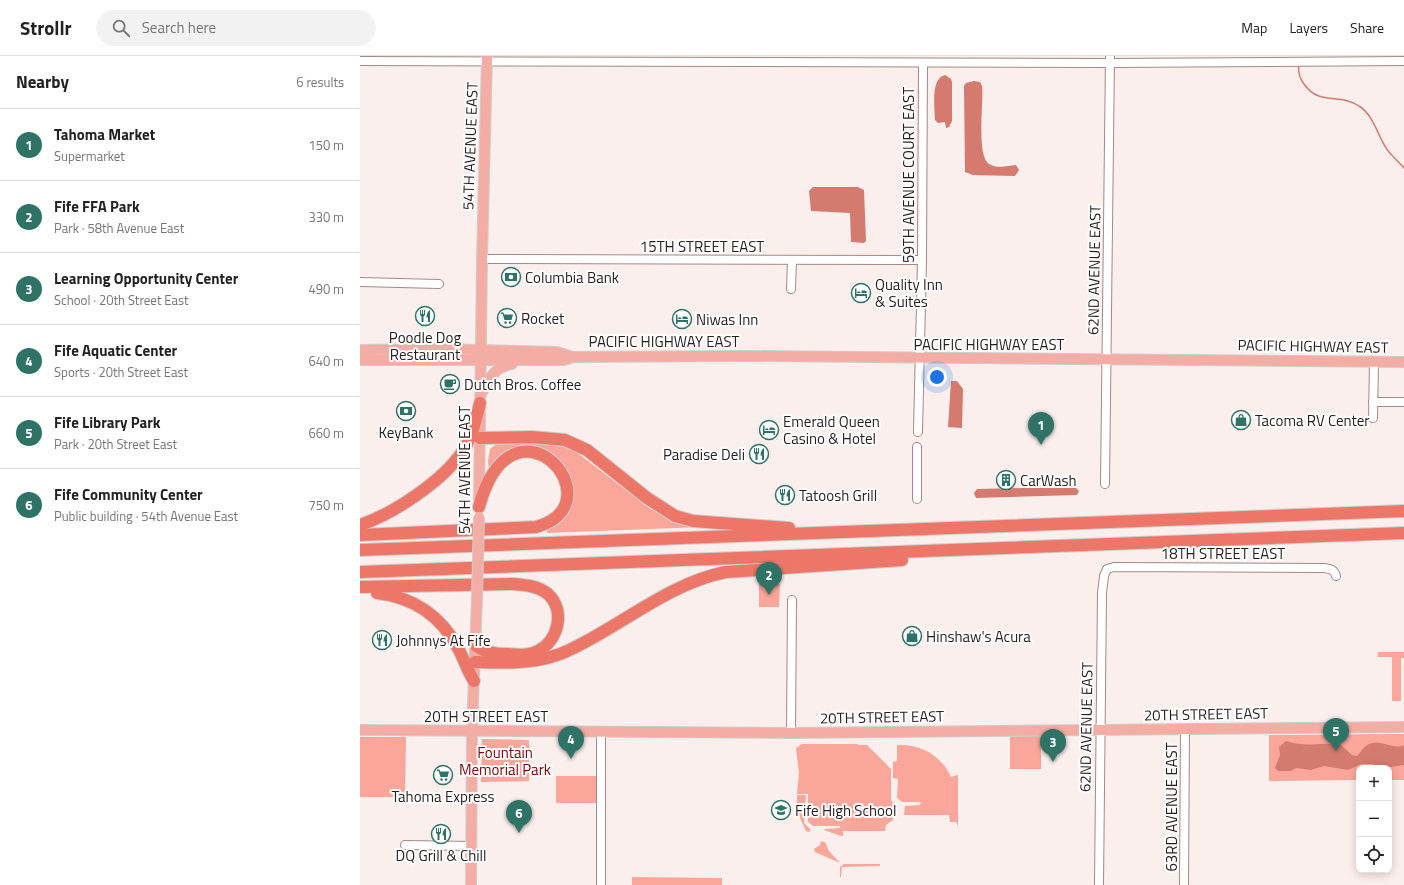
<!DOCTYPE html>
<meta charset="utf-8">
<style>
body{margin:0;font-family:"Titillium Web",sans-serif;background:#f2f2f2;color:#222}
.controls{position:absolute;right:12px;bottom:12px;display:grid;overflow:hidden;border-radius:8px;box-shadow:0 2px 10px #0003}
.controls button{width:36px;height:36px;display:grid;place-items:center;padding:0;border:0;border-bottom:1px solid #e0e0e0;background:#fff;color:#222;font:20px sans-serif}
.you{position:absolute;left:577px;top:321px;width:14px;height:14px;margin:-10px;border:3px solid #fff;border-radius:50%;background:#1a73e8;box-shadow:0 0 0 6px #1a73e833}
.badge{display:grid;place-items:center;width:26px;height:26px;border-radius:50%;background:#2f7366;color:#fff;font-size:13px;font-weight:700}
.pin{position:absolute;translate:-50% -33px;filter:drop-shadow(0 1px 2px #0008)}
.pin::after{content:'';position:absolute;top:21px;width:14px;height:12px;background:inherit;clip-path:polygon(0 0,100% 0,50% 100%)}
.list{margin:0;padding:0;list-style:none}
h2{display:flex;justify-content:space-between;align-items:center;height:52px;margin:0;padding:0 16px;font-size:17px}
h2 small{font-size:13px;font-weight:400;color:#767676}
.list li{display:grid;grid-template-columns:26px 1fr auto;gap:12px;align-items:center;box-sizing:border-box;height:72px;padding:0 16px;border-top:1px solid #e0e0e0}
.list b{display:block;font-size:15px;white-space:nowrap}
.list p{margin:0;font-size:13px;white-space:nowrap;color:#767676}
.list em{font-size:13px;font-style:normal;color:#767676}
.icon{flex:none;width:22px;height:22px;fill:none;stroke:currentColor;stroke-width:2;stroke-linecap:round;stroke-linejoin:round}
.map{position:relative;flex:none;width:1044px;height:829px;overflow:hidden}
header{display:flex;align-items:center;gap:24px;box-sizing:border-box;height:56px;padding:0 20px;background:#fff;border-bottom:1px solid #e0e0e0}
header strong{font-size:19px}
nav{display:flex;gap:22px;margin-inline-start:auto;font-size:14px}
.search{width:280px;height:36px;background:#f2f2f2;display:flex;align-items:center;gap:10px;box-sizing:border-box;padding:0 14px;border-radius:22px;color:#767676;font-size:15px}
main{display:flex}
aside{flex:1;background:#fff}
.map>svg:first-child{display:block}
.green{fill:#fba69a}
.water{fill:#d57a6f}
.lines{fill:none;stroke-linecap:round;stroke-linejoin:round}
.stream{stroke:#d57a6f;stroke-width:1.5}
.minor-casing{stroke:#a38985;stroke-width:10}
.major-casing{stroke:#d0cecd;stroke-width:12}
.highway-casing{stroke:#d0cecd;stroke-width:14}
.minor{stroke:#fff;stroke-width:8}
.major{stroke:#f4ada4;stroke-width:10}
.highway{stroke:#ec7768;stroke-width:12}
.major-bridge-casing{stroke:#d0cecd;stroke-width:12;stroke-linecap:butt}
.major-bridge{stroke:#f4ada4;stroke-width:10}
.labels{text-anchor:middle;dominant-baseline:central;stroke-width:4;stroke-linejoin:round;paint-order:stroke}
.street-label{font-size:15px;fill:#281e1c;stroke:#fff}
.poi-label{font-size:15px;fill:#281e1c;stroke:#fff;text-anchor:start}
.park-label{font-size:15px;fill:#790506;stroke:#fff}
</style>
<header>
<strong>Strollr</strong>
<div class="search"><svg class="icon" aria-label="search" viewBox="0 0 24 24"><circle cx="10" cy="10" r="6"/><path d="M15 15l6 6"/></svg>Search here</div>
<nav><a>Map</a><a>Layers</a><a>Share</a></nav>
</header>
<main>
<aside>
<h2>Nearby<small>6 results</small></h2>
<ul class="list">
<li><span class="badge">1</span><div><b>Tahoma Market</b><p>Supermarket</p></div><em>150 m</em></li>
<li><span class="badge">2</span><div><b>Fife FFA Park</b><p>Park · 58th Avenue East</p></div><em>330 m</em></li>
<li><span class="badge">3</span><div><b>Learning Opportunity Center</b><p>School · 20th Street East</p></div><em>490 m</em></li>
<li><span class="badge">4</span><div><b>Fife Aquatic Center</b><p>Sports · 20th Street East</p></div><em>640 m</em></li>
<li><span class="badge">5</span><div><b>Fife Library Park</b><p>Park · 20th Street East</p></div><em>660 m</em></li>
<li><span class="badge">6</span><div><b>Fife Community Center</b><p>Public building · 54th Avenue East</p></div><em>750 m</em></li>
</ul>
</aside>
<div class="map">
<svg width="1044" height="829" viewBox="0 0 1044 829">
<rect width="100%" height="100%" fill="#fbefed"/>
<!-- green -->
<g class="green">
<path d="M139 386 185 388 211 392 292 454 312 463 341 471 187 477V472L200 463 207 416C190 383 148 385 129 415L128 405 130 393Z"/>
<path d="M399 528H420L419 551H399Z"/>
<path d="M1018 596H1044V602H1041V645H1032V601H1018Z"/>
<path d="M1044 678V724H1029V712H999V724L909 725V679Z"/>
<rect x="650" y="680" width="31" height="33"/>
<path d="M0 681H46L45 741H0Z"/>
<path d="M122 683 169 684V725L121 726Z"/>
<path d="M442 688H498V689H507L531 713V744L537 753 533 757V764L526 769 525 775H483V780H481L464 774 465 773 480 772V770H453L448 766V738H437L439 717 436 692Z"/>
<path d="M537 689C561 688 581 699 591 721L598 719V770L596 766H590L589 759H544L545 750 560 749 561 746H542L537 742 538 723 533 722V706L537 705Z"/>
<path d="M196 720H236L237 747H196Z"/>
<path d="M437 739H446L444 767 451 774 449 776 446 775 437 755Z"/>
<path d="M461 785 465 786 469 795 480 807 455 796 454 793 460 789Z"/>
<path d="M484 808H520V810L482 811 481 821H480V811Z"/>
<path d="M272 821 362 822V829H272Z"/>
</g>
<!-- water -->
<g class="water">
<path d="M585 19 591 23 592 26V65L589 71 586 72 585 66 578 67 575 64C575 51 570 23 585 19Z"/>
<path d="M614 25 620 26 622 30C624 46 616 100 629 108 637 113 648 110 656 109L659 114 655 120 613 119 605 116 604 30 606 27Z"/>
<path d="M453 131H498L504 134 506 185 504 187 491 186 490 157 451 155 449 135Z"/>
<path d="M591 325H597L603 333 602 372 588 371Z"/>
<path d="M663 432H716L719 435 717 439 616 442 614 437 617 433Z"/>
<path d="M926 685C944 691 960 687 980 688L992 699 997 700C1000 697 1003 692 1006 690 1019 680 1032 695 1044 689V709L1024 712 1012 708H1001L988 714 964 710 951 714 936 712 931 715H918L915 712 920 699 919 691Z"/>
</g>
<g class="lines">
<!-- stream -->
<path class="stream" d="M939 8C938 15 940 23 944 28 959 50 980 37 999 50 1015 60 1018 83 1029 96 1034 102 1039 106 1044 112"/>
<!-- minor casing -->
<g class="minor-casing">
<g id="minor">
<path d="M0 5 750 7 1044 5"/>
<path d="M122 203 562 204"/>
<path d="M0 226 79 228"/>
<path d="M431 233 432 204"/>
<path d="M1013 346H1044"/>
<path d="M1013 362 1014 305"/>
<path d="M558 376 562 204 563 7"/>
<path d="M745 428 750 0"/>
<path d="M557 443V391"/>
<path d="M241 675V829"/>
<path d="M431 677 432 544"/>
<path d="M45 789 112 790"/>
<path d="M739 829 742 537 744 520 747 513 754 511 964 512C970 513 974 513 976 520"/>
<path d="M824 829 825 673"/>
</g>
</g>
<!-- major casing -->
<g class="major-casing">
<g id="major">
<path d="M0 294 79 293 197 296 213 301 389 300 1044 306"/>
<path d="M0 304H204L213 301"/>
<path d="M121 338C129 323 134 311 152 308"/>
<path d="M119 447 122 203 127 0"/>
<path d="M0 674 431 677 1044 671"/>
<path d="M111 829 112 674 117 541"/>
</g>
</g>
<!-- highway casing -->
<g class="highway-casing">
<g id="highway">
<path d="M120 382 172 381 205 384 227 394 287 442 315 460 333 465 429 472"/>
<path d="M0 469C33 458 83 425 103 395 112 381 116 363 120 347"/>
<path d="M0 479 176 471C260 448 153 326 119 451"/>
<path d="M0 494 1044 455"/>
<path d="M0 516 1044 477"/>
<path d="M0 531 153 528C166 529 178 530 188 538 206 555 198 585 178 595 169 600 158 599 148 598 135 598 127 597 116 590"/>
<path d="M17 537C53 541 81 560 98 592 104 603 107 614 114 625"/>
<path d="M115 606C142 607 171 608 197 599 212 594 227 585 241 577 281 554 320 525 366 516L542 504"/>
</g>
</g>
<!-- minor -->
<use href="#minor" class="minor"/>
<!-- major -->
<use href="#major" class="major"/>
<!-- highway -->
<use href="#highway" class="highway"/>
<!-- major-bridge casing -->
<g class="major-bridge-casing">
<path id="major-bridge" d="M117 541 119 461"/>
</g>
<!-- major-bridge -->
<use href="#major-bridge" class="major-bridge"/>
</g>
<!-- icons -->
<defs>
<g id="bank-ring" transform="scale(1)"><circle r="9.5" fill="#fff" stroke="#2f7366" stroke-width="1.5"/><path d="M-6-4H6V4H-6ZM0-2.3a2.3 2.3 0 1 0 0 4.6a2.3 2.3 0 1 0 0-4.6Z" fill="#2f7366"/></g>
<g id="hotel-ring" transform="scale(1)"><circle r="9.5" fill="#fff" stroke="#2f7366" stroke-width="1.5"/><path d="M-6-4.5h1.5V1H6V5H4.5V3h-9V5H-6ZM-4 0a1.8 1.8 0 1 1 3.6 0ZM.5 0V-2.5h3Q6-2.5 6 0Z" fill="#2f7366"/></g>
<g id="restaurant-ring" transform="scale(1)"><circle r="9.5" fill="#fff" stroke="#2f7366" stroke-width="1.5"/><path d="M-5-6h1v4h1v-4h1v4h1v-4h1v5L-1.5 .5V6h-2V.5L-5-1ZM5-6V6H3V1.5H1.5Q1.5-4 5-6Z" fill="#2f7366"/></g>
<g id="supermarket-ring" transform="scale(1)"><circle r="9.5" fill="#fff" stroke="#2f7366" stroke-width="1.5"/><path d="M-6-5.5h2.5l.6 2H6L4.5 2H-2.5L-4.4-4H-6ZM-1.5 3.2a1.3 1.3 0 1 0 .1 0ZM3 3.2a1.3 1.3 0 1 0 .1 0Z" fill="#2f7366"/></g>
<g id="cafe-ring" transform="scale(1)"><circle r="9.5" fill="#fff" stroke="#2f7366" stroke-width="1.5"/><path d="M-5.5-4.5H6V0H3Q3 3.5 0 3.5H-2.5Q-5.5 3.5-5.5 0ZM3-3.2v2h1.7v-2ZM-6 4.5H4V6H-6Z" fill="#2f7366"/></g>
<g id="shop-ring" transform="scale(1)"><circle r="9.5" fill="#fff" stroke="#2f7366" stroke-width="1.5"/><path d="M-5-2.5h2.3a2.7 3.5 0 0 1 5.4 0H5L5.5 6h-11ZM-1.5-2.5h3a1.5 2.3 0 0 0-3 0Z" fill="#2f7366"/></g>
<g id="building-ring" transform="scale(1)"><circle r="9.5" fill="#fff" stroke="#2f7366" stroke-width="1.5"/><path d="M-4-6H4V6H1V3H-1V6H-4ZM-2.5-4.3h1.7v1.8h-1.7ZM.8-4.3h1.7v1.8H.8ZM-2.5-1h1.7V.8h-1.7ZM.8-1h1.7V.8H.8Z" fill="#2f7366"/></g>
<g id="school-ring" transform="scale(1)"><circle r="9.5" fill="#fff" stroke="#2f7366" stroke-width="1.5"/><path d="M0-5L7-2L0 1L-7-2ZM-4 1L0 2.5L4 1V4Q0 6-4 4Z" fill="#2f7366"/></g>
</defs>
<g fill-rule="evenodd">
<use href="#bank-ring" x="151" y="221"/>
<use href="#hotel-ring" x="501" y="237"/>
<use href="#restaurant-ring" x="65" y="260"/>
<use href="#supermarket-ring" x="147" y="262"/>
<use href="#hotel-ring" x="322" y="263"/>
<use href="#cafe-ring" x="90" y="328"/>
<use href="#bank-ring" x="46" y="355"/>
<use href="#shop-ring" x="881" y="364"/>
<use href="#hotel-ring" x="409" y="374"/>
<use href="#restaurant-ring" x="399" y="398"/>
<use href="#building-ring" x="646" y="424"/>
<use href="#restaurant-ring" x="425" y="439"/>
<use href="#shop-ring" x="552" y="580"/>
<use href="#restaurant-ring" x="22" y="584"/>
<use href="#supermarket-ring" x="83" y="719"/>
<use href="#school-ring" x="421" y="754"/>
<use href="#restaurant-ring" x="81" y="778"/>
</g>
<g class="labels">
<!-- street labels -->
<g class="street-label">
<text transform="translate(110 90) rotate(-88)">54TH AVENUE EAST</text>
<text transform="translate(548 119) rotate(-90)">59TH AVENUE COURT EAST</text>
<text x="342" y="190">15TH STREET EAST</text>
<text transform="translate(734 214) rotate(-89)">62ND AVENUE EAST</text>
<text x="304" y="285">PACIFIC HIGHWAY EAST</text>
<text x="629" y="288">PACIFIC HIGHWAY EAST</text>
<text transform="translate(953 290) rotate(1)">PACIFIC HIGHWAY EAST</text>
<text transform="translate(104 414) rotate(-90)">54TH AVENUE EAST</text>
<text x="863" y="497">18TH STREET EAST</text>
<text transform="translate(846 658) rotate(-1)">20TH STREET EAST</text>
<text x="126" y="660">20TH STREET EAST</text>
<text transform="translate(522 661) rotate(-1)">20TH STREET EAST</text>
<text transform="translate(726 671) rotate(-89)">62ND AVENUE EAST</text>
<text transform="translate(811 751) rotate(-90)">63RD AVENUE EAST</text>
</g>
<!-- poi labels -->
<g class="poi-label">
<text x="165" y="221">Columbia Bank</text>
<text x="515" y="228">Quality Inn<tspan x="515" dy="17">&amp; Suites</tspan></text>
<text x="161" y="262">Rocket</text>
<text x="336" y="263">Niwas Inn</text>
<text x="65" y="281" text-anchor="middle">Poodle Dog<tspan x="65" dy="17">Restaurant</tspan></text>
<text x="104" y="328">Dutch Bros. Coffee</text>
<text x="895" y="364">Tacoma RV Center</text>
<text x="423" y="365">Emerald Queen<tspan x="423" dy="17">Casino &amp; Hotel</tspan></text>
<text x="46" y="376" text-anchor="middle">KeyBank</text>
<text x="385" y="398" text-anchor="end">Paradise Deli</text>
<text x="660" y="424">CarWash</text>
<text x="439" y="439">Tatoosh Grill</text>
<text x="566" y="580">Hinshaw's Acura</text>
<text x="36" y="584">Johnnys At Fife</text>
<text x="83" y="740" text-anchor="middle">Tahoma Express</text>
<text x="435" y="754">Fife High School</text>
<text x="81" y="799" text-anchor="middle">DQ Grill &amp; Chill</text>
</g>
<!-- park labels -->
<g class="park-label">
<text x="145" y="696">Fountain<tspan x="145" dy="17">Memorial Park</tspan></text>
</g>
</g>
</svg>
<div class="controls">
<button>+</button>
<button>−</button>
<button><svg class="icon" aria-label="locate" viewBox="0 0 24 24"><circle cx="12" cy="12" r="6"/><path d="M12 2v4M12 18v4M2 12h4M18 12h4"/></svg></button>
</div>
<div class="you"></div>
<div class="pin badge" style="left:681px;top:389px">1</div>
<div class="pin badge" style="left:409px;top:539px">2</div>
<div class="pin badge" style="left:693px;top:706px">3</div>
<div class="pin badge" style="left:211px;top:703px">4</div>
<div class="pin badge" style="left:976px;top:695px">5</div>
<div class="pin badge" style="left:159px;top:777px">6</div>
</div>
</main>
